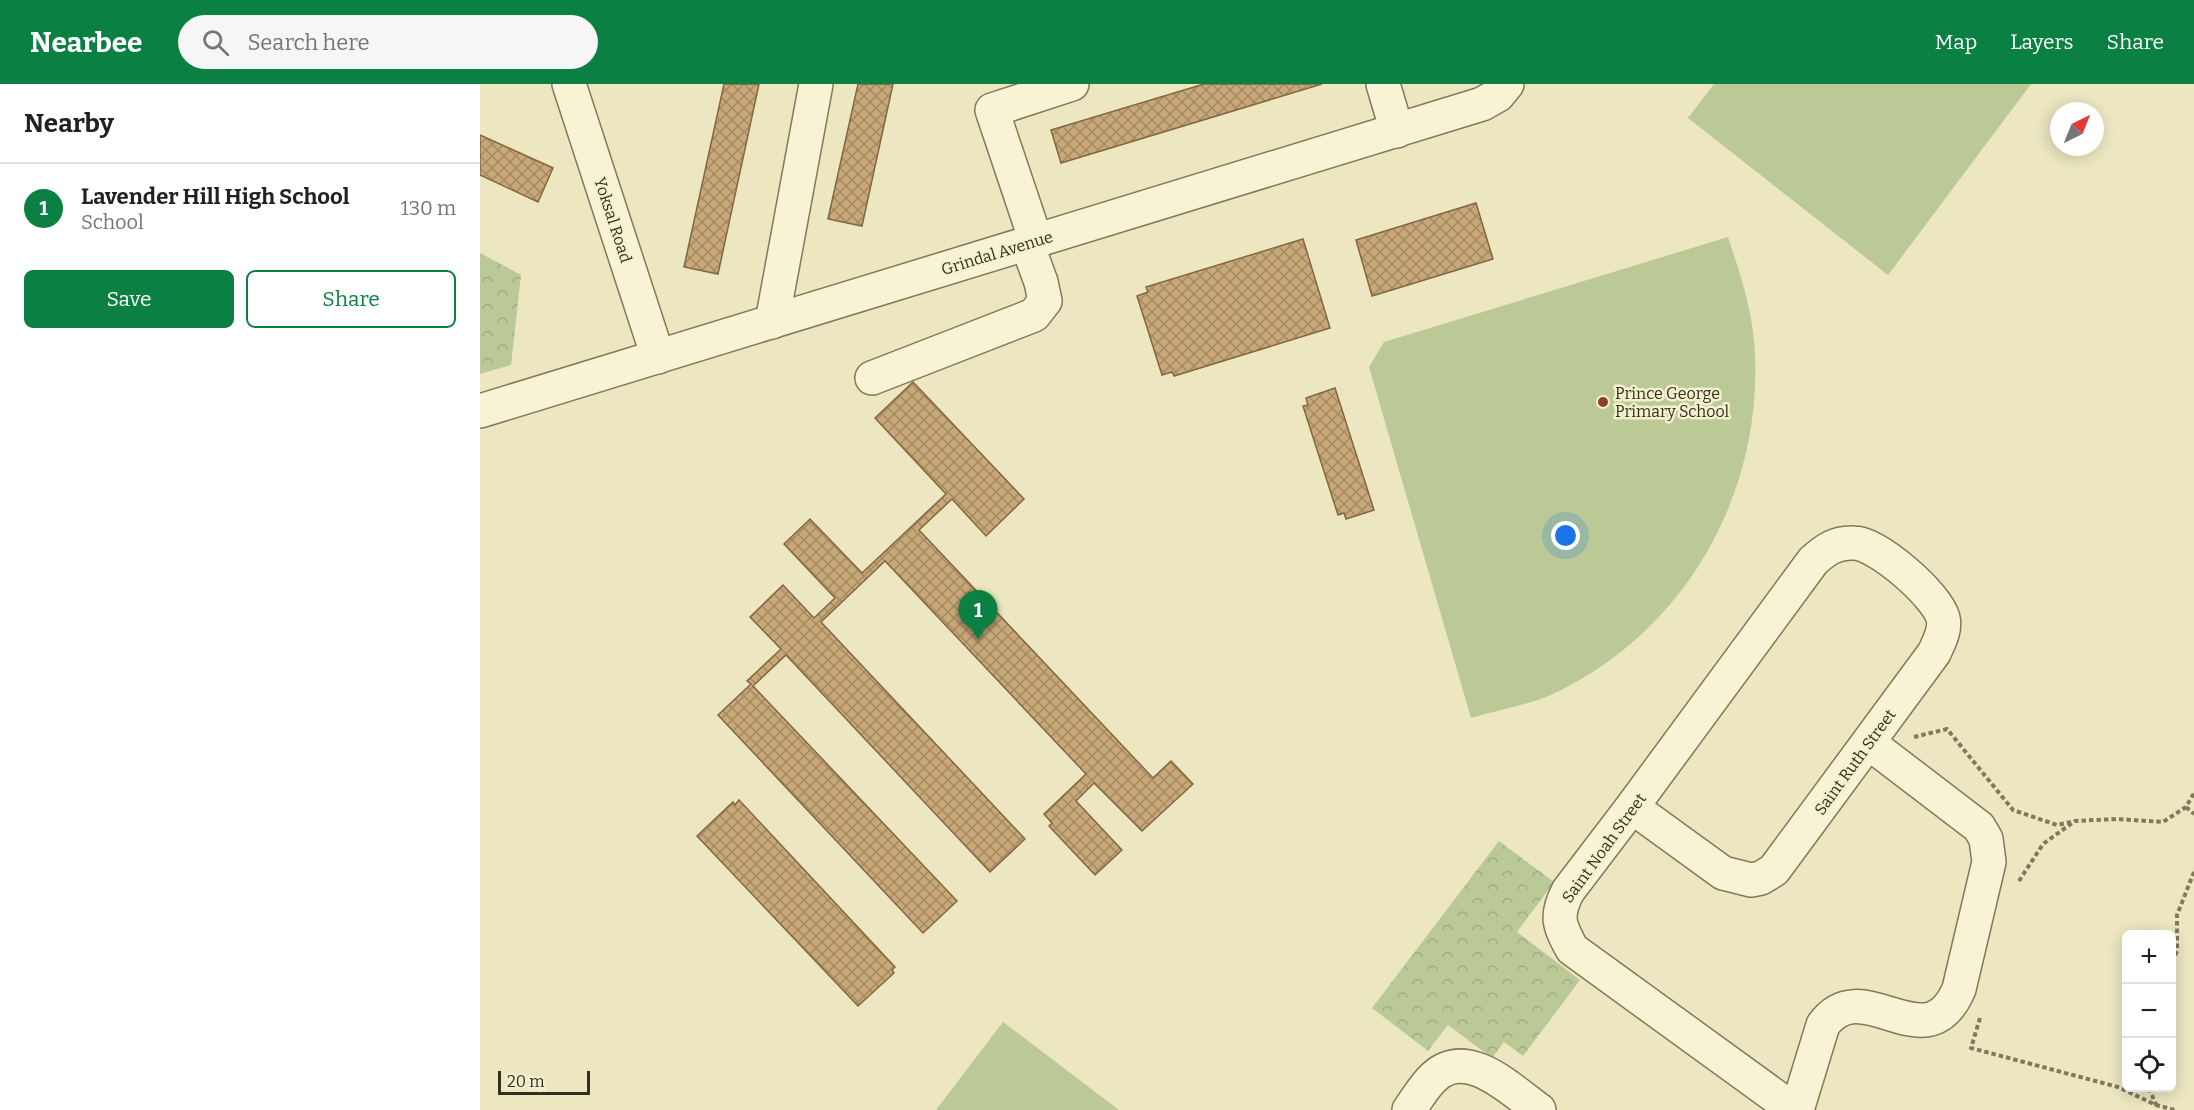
<!DOCTYPE html>
<meta charset="utf-8">
<style>
body{margin:0;font-family:Bitter,serif;background:#f6f6f6;color:#202124}
.controls{position:absolute;right:18px;bottom:18px;display:grid;overflow:hidden;border-radius:9px;box-shadow:0 3px 15px #0003}
.controls button{width:54px;height:54px;display:grid;place-items:center;padding:0;border:0;border-bottom:2px solid #e0e0e0;background:#fff;color:#202124;font:30px sans-serif}
.compass{position:absolute;left:1570px;top:18px;width:54px;height:54px;border-radius:50%;background:#fff;box-shadow:0 3px 15px #0003;rotate:43deg}
.scale{position:absolute;left:18px;bottom:15px;width:92px;box-sizing:border-box;padding-left:6px;border:3px solid #352d1d;border-top:0;font-size:16px;line-height:21px;white-space:nowrap;color:#352d1d;-webkit-text-stroke:4px #f4f0d0;paint-order:stroke}
.you{position:absolute;left:1086px;top:452px;width:21px;height:21px;margin:-15px;border:4px solid #fff;border-radius:50%;background:#1a73e8;box-shadow:0 0 0 9px #1a73e833}
.badge{display:grid;place-items:center;width:39px;height:39px;border-radius:50%;background:#0b8043;color:#fff;font-size:20px;font-weight:700}
.pin{position:absolute;translate:-50% -50px;filter:drop-shadow(0 2px 3px #0008)}
.pin::after{content:'';position:absolute;top:32px;width:21px;height:18px;background:inherit;clip-path:polygon(0 0,100% 0,50% 100%)}
.list{margin:0;padding:0;list-style:none}
h2{display:flex;justify-content:space-between;align-items:center;height:78px;margin:0;padding:0 24px;font-size:26px}
h2 small{font-size:20px;font-weight:400;color:#757577}
.list li{display:grid;grid-template-columns:39px 1fr auto;gap:18px;align-items:center;box-sizing:border-box;height:90px;padding:0 24px;border-top:2px solid #e0e0e0}
.list b{display:block;font-size:22px;white-space:nowrap}
.list p{margin:0;font-size:20px;white-space:nowrap;color:#757577}
.list em{font-size:20px;font-style:normal;color:#757577}
.actions{display:flex;gap:12px;padding:18px 24px}
.actions a{flex:1;padding:14px 0;border:2px solid #0b8043;border-radius:9px;text-align:center;font-size:21px;color:#0b8043}
.actions .main{background:#0b8043;color:#fff}
.icon{flex:none;width:33px;height:33px;fill:none;stroke:currentColor;stroke-width:2;stroke-linecap:round;stroke-linejoin:round}
.map{position:relative;flex:none;width:1714px;height:1026px;overflow:hidden}
header{display:flex;align-items:center;gap:36px;box-sizing:border-box;height:84px;padding:0 30px;background:#0b8043;color:#fff}
header strong{font-size:28px}
nav{display:flex;gap:33px;margin-inline-start:auto;font-size:21px}
.search{width:420px;height:54px;background:#f6f6f6;display:flex;align-items:center;gap:15px;box-sizing:border-box;padding:0 21px;border-radius:33px;color:#757577;font-size:22px}
main{display:flex}
aside{flex:1;background:#fff}
.map>svg:first-child{display:block}
.park{fill:url(#park-crowns)}
.garden{fill:#bac995}
.building{fill:url(#building-cross-hatch);stroke:#826740;stroke-width:1.5}
.lines{fill:none;stroke-linecap:round;stroke-linejoin:round}
.minor-casing{stroke:#847859;stroke-width:36}
.path{stroke:#847859;stroke-width:4;stroke-dasharray:4.5 3;stroke-linecap:butt}
.minor{stroke:#f7f3d4;stroke-width:33}
.poi-dot{fill:#913e2c;stroke:#f4f0d0;stroke-width:2}
.labels{text-anchor:middle;dominant-baseline:central;stroke-width:5;stroke-linejoin:round;paint-order:stroke}
.street-label{font-size:16px;fill:#352d1d;stroke:#f4f0d0}
.poi-label{font-size:16px;fill:#352d1d;stroke:#f4f0d0;text-anchor:start}
</style>
<header>
<strong>Nearbee</strong>
<div class="search"><svg class="icon" aria-label="search" viewBox="0 0 24 24"><circle cx="10" cy="10" r="6"/><path d="M15 15l6 6"/></svg>Search here</div>
<nav><a>Map</a><a>Layers</a><a>Share</a></nav>
</header>
<main>
<aside>
<h2>Nearby<small></small></h2>
<ul class="list">
<li><span class="badge">1</span><div><b>Lavender Hill High School</b><p>School</p></div><em>130 m</em></li>
</ul>
<div class="actions"><a class="main">Save</a><a>Share</a></div>
</aside>
<div class="map">
<svg width="1714" height="1026" viewBox="0 0 1714 1026">
<defs>
<pattern id="park-crowns" width="20" height="18" patternUnits="userSpaceOnUse" patternTransform="scale(1.5)"><rect width="20" height="18" fill="#bac995"/><path d="M2 6a3 3 0 1 1 6 0M12 15a3 3 0 1 1 6 0" fill="none" stroke="#a0ad80"/></pattern>
<pattern id="building-cross-hatch" width="8" height="8" patternUnits="userSpaceOnUse" patternTransform="scale(1.5)"><rect width="8" height="8" fill="#c9a878"/><path d="M0 0l8 8M0 8l8-8" fill="none" stroke="#a48962"/></pattern>
</defs>
<rect width="100%" height="100%" fill="#ece7c1"/>
<!-- park -->
<g class="park">
<path d="M0 169 41 191 31 281 0 290Z"/>
<path d="M1019 757 1074 798 1037 848 1100 896 1043 972 1024 958 1012 974 968 941 948 967 892 924Z"/>
</g>
<!-- garden -->
<g class="garden">
<path d="M1234 0H1551L1408 191 1208 34Z"/>
<path d="M1248 153C1261 192 1274 231 1275 272 1281 414 1203 549 1073 610 1052 620 1015 627 991 634L889 283 904 258Z"/>
<path d="M523 938 639 1026H456Z"/>
</g>
<!-- building -->
<g class="building">
<path d="M244 0H279L238 190 204 183Z"/>
<path d="M378 0H413L382 142 348 135Z"/>
<path d="M724 0H842L581 79 571 46Z"/>
<path d="M0 51 73 84 58 118 0 91Z"/>
<path d="M996 119 1013 175 892 212 876 156Z"/>
<path d="M823 155 850 244 694 292 692 288 682 291 657 212 668 208 666 203Z"/>
<path d="M433 298 544 415 506 452 472 415 439 446 673 694 691 677 713 700 662 747 614 699 596 717 642 766 615 791 569 742 572 739 564 730 606 690 405 477 341 538 545 755 510 788 306 571 273 602 477 817 443 849 238 631 271 600 267 597 301 565 270 533 303 501 334 534 355 514 304 460 330 435 382 489 466 410 395 334Z"/>
<path d="M855 304 894 426 866 435 864 429 858 431 823 322 828 321 826 314Z"/>
<path d="M259 716 415 883 412 886 414 889 378 922 217 752 253 718 255 721Z"/>
</g>
<g class="lines">
<!-- minor casing -->
<g class="minor-casing">
<g id="minor">
<path d="M89 0 178 273"/>
<path d="M903 0 917 47"/>
<path d="M556 157 512 26 592 0"/>
<path d="M292 238 336 0"/>
<path d="M392 294 554 231 565 217 561 198 547 160"/>
<path d="M0 327 1002 20 1018 11 1027 0"/>
<path d="M1152 723 1243 789 1271 796 1281 794 1294 786 1454 569C1459 558 1466 546 1463 534 1457 511 1397 459 1374 459 1356 458 1345 466 1333 477L1152 723 1088 807C1075 832 1079 841 1092 865L1314 1026"/>
<path d="M929 1026C937 1015 944 1002 954 993 988 962 1031 1006 1059 1026"/>
<path d="M1317 1026 1343 941C1383 885 1446 982 1479 905L1509 778 1506 755 1499 743 1389 659"/>
</g>
</g>
<!-- path -->
<g class="path">
<path d="M1434 653 1467 645 1533 726 1577 741 1591 738"/>
<path d="M1706 723 1714 730"/>
<path d="M1539 797 1563 760 1595 737 1637 735 1683 738 1706 723 1714 709"/>
<path d="M1692 878 1697 867V831L1714 788"/>
<path d="M1500 934 1491 964 1638 1003 1676 1021 1695 1026"/>
<path d="M1669 1004 1676 1021"/>
</g>
<!-- minor -->
<use href="#minor" class="minor"/>
</g>
<!-- markers -->
<circle class="poi-dot" cx="1123" cy="318" r="6"/>
<g class="labels">
<!-- street labels -->
<g class="street-label">
<text transform="translate(133 136) rotate(72)">Yoksal Road</text>
<text transform="translate(517 169) rotate(-17)">Grindal Avenue</text>
<text transform="translate(1375 678) rotate(-54)">Saint Ruth Street</text>
<text transform="translate(1124 764) rotate(-54)">Saint Noah Street</text>
</g>
<!-- poi labels -->
<g class="poi-label">
<text x="1135" y="309">Prince George<tspan x="1135" dy="18">Primary School</tspan></text>
</g>
</g>
</svg>
<div class="controls">
<button>+</button>
<button>−</button>
<button><svg class="icon" aria-label="locate" viewBox="0 0 24 24"><circle cx="12" cy="12" r="6"/><path d="M12 2v4M12 18v4M2 12h4M18 12h4"/></svg></button>
</div>
<svg class="compass" viewBox="-18 -18 36 36"><path d="M0-13l5 13h-10z" fill="#e53935"/><path d="M0 13l5-13h-10z" fill="#757577"/></svg>
<div class="scale">20 m</div>
<div class="you"></div>
<div class="pin badge" style="left:498px;top:556px">1</div>
</div>
</main>
